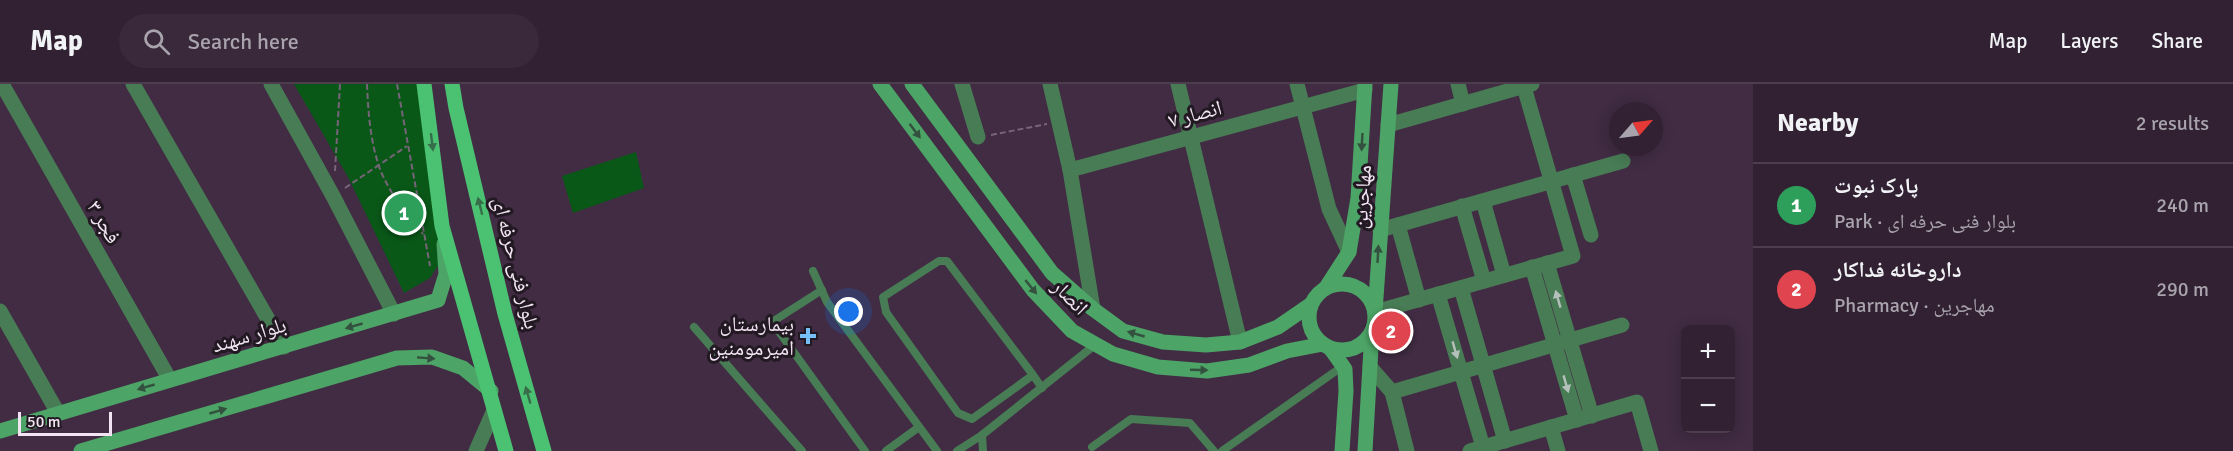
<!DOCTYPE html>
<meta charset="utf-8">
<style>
body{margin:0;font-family:Signika,"Noto Naskh Arabic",sans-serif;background:#39293a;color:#f1f3f6}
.controls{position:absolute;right:18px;bottom:18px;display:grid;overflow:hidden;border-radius:9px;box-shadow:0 3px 15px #0003}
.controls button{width:54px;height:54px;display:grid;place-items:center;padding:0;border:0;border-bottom:2px solid #4c3e4d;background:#312132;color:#f1f3f6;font:30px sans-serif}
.compass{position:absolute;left:1609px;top:18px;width:54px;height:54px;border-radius:50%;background:#312132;box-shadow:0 3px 15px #0003;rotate:62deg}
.scale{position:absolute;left:18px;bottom:15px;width:94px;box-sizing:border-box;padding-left:6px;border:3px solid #f2e4f2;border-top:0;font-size:16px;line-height:21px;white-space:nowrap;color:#f2e4f2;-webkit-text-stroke:4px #221923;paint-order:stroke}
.you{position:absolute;left:849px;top:228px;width:21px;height:21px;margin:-15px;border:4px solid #fff;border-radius:50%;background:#1a73e8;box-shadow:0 0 0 9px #1a73e833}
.badge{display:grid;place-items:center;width:39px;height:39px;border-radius:50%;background:#ea580c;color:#fff;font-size:20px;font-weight:700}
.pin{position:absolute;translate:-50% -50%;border:3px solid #fff;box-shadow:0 2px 6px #0006}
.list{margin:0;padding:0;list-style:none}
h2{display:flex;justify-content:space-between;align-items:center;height:78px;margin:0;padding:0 24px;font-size:26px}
h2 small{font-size:20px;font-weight:400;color:#a8a3ac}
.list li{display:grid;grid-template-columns:39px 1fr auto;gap:18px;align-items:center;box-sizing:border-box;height:84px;padding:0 24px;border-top:2px solid #4c3e4d}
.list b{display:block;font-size:22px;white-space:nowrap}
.list p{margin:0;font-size:20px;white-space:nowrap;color:#a8a3ac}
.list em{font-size:20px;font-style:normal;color:#a8a3ac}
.icon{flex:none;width:33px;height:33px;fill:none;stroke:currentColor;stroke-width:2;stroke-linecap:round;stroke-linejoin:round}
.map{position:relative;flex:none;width:1753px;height:367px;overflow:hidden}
header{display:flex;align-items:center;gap:36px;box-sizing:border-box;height:84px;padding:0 30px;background:#312132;border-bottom:2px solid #4c3e4d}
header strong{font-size:28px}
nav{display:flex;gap:33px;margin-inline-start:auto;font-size:21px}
.search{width:420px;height:54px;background:#39293a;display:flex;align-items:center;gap:15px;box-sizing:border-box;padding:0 21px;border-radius:33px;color:#a8a3ac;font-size:22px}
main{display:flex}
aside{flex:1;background:#312132}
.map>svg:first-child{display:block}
.green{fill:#0a5818}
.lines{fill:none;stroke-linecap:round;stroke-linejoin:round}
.path{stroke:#766478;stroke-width:2;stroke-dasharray:6 3;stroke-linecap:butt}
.service{stroke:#487c55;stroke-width:8}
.minor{stroke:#487c55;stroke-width:15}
.tertiary{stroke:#487c55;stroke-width:15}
.secondary{stroke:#4ca466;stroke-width:15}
.primary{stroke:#4bc272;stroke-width:15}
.oneway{fill:#33513e}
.oneway2{fill:#366e4a}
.oneway3{fill:#b6c0bb}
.poi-dot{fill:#75c0f6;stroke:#221923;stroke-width:2}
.labels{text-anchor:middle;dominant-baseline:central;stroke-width:6;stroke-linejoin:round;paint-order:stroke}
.street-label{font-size:21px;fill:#f2e4f2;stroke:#221923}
.poi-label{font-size:21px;fill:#f2e4f2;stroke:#221923;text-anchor:end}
</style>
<header>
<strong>Map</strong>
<div class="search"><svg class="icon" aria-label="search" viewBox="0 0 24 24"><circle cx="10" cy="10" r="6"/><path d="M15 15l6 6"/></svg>Search here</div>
<nav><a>Map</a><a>Layers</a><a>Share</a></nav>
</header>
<main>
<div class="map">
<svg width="1753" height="367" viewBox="0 0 1753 367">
<rect width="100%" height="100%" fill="#412c43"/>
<!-- green -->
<g class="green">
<path d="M294 0H422L449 165 430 194 404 209 348 93Z"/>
<path d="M636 68 644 104 573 129 562 92Z"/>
</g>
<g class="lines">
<!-- path -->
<g class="path">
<path d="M367 0C368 26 370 54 378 79 384 101 408 134 423 150"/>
<path d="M397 0 430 182"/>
<path d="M991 51 1047 40"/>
<path d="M335 87 340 0"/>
<path d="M345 104 407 62"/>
</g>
<!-- service -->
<g class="service">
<path d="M813 187 827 218 937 367"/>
<path d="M822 206 772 238 865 367"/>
<path d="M694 243 802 367"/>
<path d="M1033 291 972 335 958 329 886 228 883 213 939 177H947L1033 291 1042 304"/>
<path d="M982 351 983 367"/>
<path d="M1092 363 1131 335 1190 339 1214 367"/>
<path d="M886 367 919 343"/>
<path d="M957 367 982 351 1096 260"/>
<path d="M1222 367 1343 282"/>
</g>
<!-- minor -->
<g class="minor">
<path d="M2 0 170 296"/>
<path d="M133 0 284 263"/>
<path d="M271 0 333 112 394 230"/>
<path d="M962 0 978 53"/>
<path d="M1050 0 1070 86 1093 225"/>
<path d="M1178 0 1240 258"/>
<path d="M1297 0 1329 125 1349 168"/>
<path d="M1458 0 1463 20"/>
<path d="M1388 41 1532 0"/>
<path d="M1070 86 1365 6"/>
<path d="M1573 91 1591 151"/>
<path d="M1483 117 1504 191"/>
<path d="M1462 122 1484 197"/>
<path d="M1398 141 1419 216"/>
<path d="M1380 146 1623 77"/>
<path d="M1547 179 1592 332"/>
<path d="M1532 183 1577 336"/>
<path d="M1461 204 1505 357"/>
<path d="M1438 210 1483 363"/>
<path d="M0 227 58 329"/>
<path d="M1375 228 1573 172 1524 3"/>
<path d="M1370 283 1392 308 1407 367"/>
<path d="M1392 308 1622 241"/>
<path d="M1551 343 1558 367"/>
<path d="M1470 367 1637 318 1651 367"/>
</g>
<!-- tertiary -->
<path class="tertiary" d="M476 367 494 326"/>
<!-- secondary -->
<g class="secondary">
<path d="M880 0 1033 206 1072 247 1113 270 1158 283 1207 287 1249 281 1287 267 1323 260"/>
<path d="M912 0 1052 189 1093 225 1123 247 1163 258 1206 261 1240 258 1278 243 1310 221"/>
<circle cx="1342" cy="233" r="33"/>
<path d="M1327 202 1349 168 1358 114 1365 0"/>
<path d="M1375 228 1391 0"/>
<path d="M1330 264 1345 285 1346 307 1342 367"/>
<path d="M0 347 438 216 446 190 444 160"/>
<path d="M81 367 397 274 432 273 463 284 491 307"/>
<path d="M1365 367 1372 247"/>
</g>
<!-- primary -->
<g class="primary">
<path d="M424 0 442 142 506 367"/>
<path d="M452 0 456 24 505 230 544 367"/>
</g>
</g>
<!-- one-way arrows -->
<defs><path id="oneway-solid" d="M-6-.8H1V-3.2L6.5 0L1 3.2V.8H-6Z" transform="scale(1.5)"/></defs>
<g class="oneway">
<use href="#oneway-solid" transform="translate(915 47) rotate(53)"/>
<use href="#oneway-solid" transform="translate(1362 58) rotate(93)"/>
<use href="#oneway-solid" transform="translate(1378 170) rotate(-87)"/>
<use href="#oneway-solid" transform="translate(1031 203) rotate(51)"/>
<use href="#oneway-solid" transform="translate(354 242) rotate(164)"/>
<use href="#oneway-solid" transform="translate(1136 250) rotate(-164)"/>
<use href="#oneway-solid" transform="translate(426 274) rotate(4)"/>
<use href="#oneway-solid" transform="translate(1199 286) rotate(2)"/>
<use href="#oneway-solid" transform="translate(146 303) rotate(164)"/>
<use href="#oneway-solid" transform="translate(218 327) rotate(-16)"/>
</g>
<g class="oneway2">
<use href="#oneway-solid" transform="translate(432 58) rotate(83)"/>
<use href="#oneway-solid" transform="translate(480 122) rotate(-104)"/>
<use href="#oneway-solid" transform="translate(528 311) rotate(-106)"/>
</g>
<g class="oneway3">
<use href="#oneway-solid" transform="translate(1558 215) rotate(-106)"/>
<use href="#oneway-solid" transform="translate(1455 266) rotate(74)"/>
<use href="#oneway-solid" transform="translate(1566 300) rotate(74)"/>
</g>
<!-- markers -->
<path class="poi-dot" d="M805 243h6v6h6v6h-6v6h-6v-6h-6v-6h6z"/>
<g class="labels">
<!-- street labels -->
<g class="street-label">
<text transform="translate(1195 30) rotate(-15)">انصار ۷</text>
<text transform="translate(1362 113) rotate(-86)">مهاجرین</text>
<text transform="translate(104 138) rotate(60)">فجر ۳</text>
<text transform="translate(516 179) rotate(76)">بلوار فنی حرفه ای</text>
<text transform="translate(1070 213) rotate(45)">انصار</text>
<text transform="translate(249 251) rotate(-17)">بلوار سهند</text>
</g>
<!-- poi labels -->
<g class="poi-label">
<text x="794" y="240">بیمارستان<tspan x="794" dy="24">امیرمومنین</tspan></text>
</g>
</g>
</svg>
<div class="controls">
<button>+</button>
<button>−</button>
</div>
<svg class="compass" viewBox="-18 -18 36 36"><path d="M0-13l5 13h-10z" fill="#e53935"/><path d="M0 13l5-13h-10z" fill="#a8a3ac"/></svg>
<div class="scale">50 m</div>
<div class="you"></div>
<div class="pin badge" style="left:404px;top:129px;background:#2e9e5b">1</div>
<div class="pin badge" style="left:1391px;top:247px;background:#e0444e">2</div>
</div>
<aside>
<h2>Nearby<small>2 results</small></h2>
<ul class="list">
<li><span class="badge" style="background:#2e9e5b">1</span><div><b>پارک نبوت</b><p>Park · بلوار فنی حرفه ای</p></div><em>240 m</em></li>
<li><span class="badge" style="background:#e0444e">2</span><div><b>داروخانه فداکار</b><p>Pharmacy · مهاجرین</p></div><em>290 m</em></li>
</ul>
</aside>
</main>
